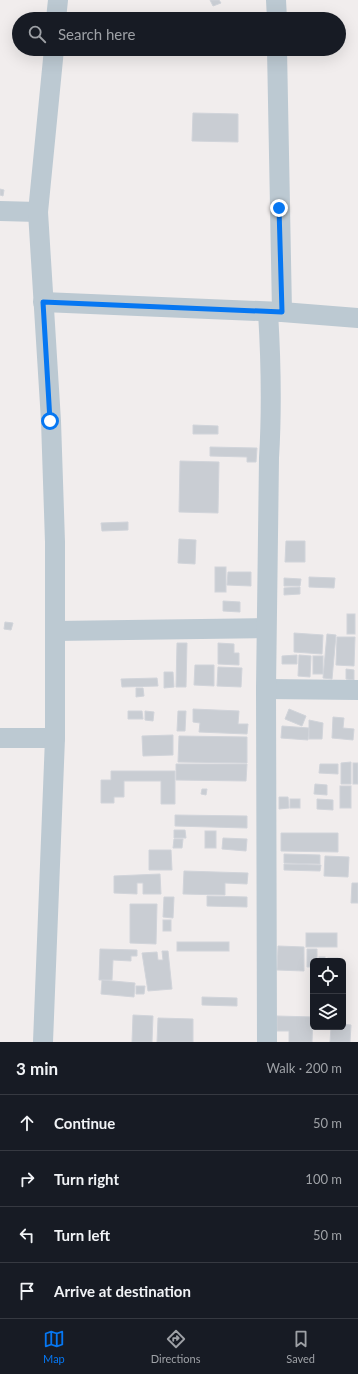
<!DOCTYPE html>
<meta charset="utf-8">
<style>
body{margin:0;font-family:Lato,sans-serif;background:#242831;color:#f1f3f6}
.controls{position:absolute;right:12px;bottom:12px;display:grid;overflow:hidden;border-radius:6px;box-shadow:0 4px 16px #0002}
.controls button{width:36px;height:36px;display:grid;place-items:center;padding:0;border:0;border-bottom:1px solid #363941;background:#171b24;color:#f1f3f6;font:20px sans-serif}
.stop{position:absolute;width:12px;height:12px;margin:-9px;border:3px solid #0677f2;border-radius:50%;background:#fff}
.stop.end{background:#0677f2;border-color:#fff;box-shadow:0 1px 4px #0008}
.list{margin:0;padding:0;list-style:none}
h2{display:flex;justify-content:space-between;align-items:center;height:52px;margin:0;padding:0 16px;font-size:17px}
h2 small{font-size:13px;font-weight:400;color:#9ea1a6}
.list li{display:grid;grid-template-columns:26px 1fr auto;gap:12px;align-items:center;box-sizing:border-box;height:56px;padding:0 16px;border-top:1px solid #363941}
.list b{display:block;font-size:15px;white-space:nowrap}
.list em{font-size:13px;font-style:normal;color:#9ea1a6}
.icon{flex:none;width:22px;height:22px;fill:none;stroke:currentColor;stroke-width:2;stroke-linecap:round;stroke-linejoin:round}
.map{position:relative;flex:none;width:358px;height:1042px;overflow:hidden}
.search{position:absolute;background:#171b24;box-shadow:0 4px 16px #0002;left:12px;right:12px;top:12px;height:44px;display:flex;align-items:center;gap:10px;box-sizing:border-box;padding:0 14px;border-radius:22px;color:#9ea1a6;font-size:15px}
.sheet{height:276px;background:#171b24}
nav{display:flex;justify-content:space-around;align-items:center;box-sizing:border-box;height:56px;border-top:1px solid #363941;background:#171b24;font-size:11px;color:#9ea1a6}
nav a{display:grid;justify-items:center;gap:2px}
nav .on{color:#0677f2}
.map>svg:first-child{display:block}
.building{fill:#c9cdd3;stroke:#d1d4da}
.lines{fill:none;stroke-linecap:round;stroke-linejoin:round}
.minor{stroke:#bcc9d2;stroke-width:20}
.route{stroke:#0677f2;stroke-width:5}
</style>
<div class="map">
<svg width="358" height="1042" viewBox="0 0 358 1042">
<rect width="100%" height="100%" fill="#f1eded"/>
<!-- building -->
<g class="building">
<path d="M210 0H219L221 3 213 6Z"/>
<path d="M193 113 238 114V142L192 141Z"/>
<path d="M0 189 4 190 3 196 0 195Z"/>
<path d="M193 425 218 426V434H193Z"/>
<path d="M210 447 257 448 256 462H247V457L210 456Z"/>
<path d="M180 461 219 462 218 513 179 512Z"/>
<path d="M128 522V530L102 531 101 523Z"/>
<path d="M179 539 196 540 195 564 178 563Z"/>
<path d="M286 541H305V562H285Z"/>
<rect x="215" y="567" width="11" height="25"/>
<path d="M228 572H251V586L227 585Z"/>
<path d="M309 577 335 578 334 588 309 587Z"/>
<path d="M284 578 301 579 300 586H284Z"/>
<path d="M300 587V594L284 595V588Z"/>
<path d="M223 601 240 602V612L223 611Z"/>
<rect x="347" y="614" width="8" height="20"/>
<path d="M5 622 13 623 11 630 4 629Z"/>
<path d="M294 633 323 635 322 654 294 652Z"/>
<path d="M327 634 336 635 332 679 323 678Z"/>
<path d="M337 637H355L354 666 336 665Z"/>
<path d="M177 643H187L186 687H176Z"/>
<path d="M218 643 234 644V653H239V665L218 664Z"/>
<path d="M297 655V664H282V656Z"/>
<path d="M299 655 311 656 310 677 298 676Z"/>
<rect x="313" y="656" width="10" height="18"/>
<path d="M195 665H214V686L194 685Z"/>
<path d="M218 667 242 668 241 687 217 686Z"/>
<path d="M346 669 354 670V680L346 679Z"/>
<path d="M164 672H173L174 687 164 688Z"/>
<path d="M157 678 158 686 122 687 121 679Z"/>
<path d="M136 688H143L144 696 136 697Z"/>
<path d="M193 709 239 711 238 724H248L247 734 199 732 200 723 193 722Z"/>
<path d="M289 709 306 716 302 726 285 719Z"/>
<path d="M128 711H142L143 719H128Z"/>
<path d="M145 711 154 712 153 721 145 720Z"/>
<path d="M178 711H186L185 731H177Z"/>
<path d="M333 717 344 718 343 728 354 729 353 740 332 738Z"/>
<path d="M309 720 323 723 322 739H309Z"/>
<path d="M282 726 309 728 308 740 281 738Z"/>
<path d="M173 735V755L143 756 142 736Z"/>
<path d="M179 736 247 737V763L178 762Z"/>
<path d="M351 762V784H341V763Z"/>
<rect x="353" y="763" width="5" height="21"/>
<path d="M176 764H247L246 781 176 780Z"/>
<path d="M320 764H338V774L319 773Z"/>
<path d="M111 771H175V804H161V781H124V797H114V803H101V780H111Z"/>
<path d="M315 784 327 785V795L314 794Z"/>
<rect x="340" y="786" width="11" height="22"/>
<path d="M202 789H207L206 795 201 794Z"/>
<path d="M279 797H288L289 808 279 809Z"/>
<rect x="290" y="799" width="10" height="9"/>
<path d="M317 799 333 800V810L317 809Z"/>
<path d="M175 815 247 816V828L175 826Z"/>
<path d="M174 830H185L186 838H174Z"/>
<rect x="205" y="831" width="11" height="17"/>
<path d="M281 833H338V852L281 851Z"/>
<path d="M223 838 247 839 246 851 222 849Z"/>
<path d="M174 839H183L182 848H173Z"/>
<path d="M149 850H171L172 870H149Z"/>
<path d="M284 854 320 855V864L284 863Z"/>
<path d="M325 856 349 857 348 877 324 876Z"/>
<path d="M284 864 321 865 320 871 284 870Z"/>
<path d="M184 871 248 873 247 884 225 883V895L183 894Z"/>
<path d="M160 874 161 894H143V883H137V894L114 893V876Z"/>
<path d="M352 883H358V903H351Z"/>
<path d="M207 896 247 897V907L207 906Z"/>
<path d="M164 897H174L173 918 163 917Z"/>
<path d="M130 904H157L156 944 130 943Z"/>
<rect x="163" y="920" width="8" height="11"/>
<rect x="306" y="933" width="31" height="14"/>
<rect x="177" y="942" width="52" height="9"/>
<path d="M278 946 304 947V971L277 970Z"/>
<path d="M100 949 137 950V956H131V961L113 960 112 980H99Z"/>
<path d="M307 949H317V961H313V967H307Z"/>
<path d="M162 951H168L172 989 148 991 142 953 157 952 158 960H163Z"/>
<rect x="319" y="957" width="6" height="4"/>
<rect x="328" y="958" width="10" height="3"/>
<path d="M102 980 135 983 134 997 101 994Z"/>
<path d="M136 986H145L144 994H136Z"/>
<path d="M202 997 237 998V1006L202 1005Z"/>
<path d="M133 1015 153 1016 152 1042H132Z"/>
<path d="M277 1016 313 1017 312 1042H289V1031H277Z"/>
<path d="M158 1018 193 1019V1042H157Z"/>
<path d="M343 1024 351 1025 350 1042H330L331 1027H343Z"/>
</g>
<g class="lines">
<!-- minor -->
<g class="minor">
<path d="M276 0 277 19"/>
<path d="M56 19 58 0"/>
<path d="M277 49 282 312"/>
<path d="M0 211 38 212"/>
<path d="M43 302 282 312 358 318"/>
<path d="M55 631 266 628"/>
<path d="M266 689 358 690"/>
<path d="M0 738H55"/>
<path d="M43 1042 55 738V542L51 421 38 212 54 49"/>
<path d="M267 1042 266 689 269 458C272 409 271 361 268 312"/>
</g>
</g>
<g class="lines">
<!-- route -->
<path class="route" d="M50 421 43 302 282 312 279 208"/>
</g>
</svg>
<div class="controls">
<button><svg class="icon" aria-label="locate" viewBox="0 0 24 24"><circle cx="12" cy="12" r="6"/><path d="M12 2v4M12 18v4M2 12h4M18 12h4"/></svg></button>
<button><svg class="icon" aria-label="layers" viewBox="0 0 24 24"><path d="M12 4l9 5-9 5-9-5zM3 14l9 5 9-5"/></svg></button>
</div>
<div class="stop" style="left:50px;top:421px"></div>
<div class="stop end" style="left:279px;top:208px"></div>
<div class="search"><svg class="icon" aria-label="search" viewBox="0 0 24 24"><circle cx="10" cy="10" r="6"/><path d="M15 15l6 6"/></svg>Search here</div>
</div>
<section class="sheet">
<h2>3 min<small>Walk · 200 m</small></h2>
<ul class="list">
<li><svg class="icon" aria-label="ahead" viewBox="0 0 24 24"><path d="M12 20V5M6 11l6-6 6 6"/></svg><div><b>Continue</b></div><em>50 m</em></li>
<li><svg class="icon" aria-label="right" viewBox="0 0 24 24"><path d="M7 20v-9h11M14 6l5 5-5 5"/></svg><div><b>Turn right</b></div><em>100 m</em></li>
<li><svg class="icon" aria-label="left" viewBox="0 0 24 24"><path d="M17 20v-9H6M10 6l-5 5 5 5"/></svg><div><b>Turn left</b></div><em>50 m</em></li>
<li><svg class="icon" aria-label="arrive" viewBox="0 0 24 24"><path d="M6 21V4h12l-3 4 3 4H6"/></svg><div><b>Arrive at destination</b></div></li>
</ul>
</section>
<nav>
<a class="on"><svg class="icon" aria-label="map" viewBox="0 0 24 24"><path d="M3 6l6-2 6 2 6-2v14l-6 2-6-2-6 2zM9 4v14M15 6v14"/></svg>Map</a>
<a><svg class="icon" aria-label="directions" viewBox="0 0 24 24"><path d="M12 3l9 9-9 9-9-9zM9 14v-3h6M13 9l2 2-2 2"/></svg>Directions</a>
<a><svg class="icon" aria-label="saved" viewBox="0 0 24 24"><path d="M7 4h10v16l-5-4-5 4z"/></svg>Saved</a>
</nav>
